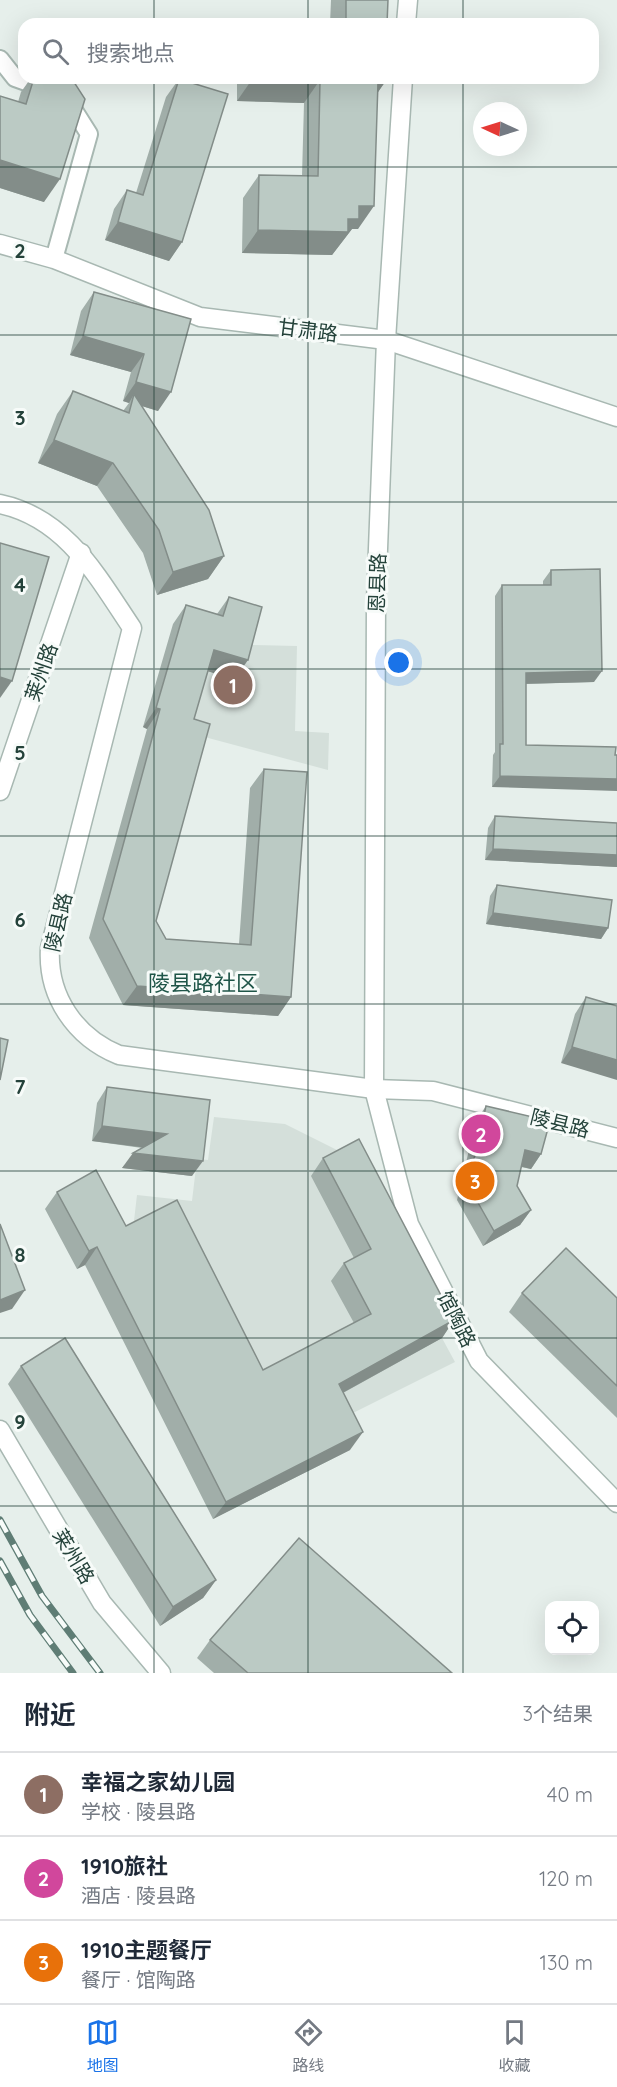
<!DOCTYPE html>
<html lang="zh">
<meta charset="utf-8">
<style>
body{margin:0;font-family:Quicksand,"Noto Sans SC",sans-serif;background:#f2f2f3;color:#1f2937}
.controls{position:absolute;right:18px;bottom:18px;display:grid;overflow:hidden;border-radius:12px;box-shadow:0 6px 24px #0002}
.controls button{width:54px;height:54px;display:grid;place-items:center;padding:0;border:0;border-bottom:2px solid #e0e1e3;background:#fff;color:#1f2937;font:30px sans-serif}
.compass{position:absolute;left:473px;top:102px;width:54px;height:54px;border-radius:50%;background:#fff;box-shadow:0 6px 24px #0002;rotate:274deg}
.you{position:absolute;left:399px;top:663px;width:21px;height:21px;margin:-15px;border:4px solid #fff;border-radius:50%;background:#1a73e8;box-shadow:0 0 0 9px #1a73e833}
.badge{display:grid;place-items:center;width:39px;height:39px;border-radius:50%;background:#1a73e8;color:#fff;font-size:20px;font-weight:700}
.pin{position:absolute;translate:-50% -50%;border:3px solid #fff;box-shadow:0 2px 6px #0006}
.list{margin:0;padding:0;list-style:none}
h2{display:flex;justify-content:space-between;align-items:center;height:78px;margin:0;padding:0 24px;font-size:26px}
h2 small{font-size:20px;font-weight:400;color:#747a83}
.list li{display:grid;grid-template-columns:39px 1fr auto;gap:18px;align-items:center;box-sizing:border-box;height:84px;padding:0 24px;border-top:2px solid #e0e1e3}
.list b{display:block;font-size:22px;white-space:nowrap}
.list p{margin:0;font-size:20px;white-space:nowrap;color:#747a83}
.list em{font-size:20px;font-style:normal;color:#747a83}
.icon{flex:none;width:33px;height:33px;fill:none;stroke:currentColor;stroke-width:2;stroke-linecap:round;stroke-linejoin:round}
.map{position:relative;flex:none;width:617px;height:1673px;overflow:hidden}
.search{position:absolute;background:#fff;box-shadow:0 6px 24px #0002;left:18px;right:18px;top:18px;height:66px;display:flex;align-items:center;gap:15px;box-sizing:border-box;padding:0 21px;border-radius:18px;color:#747a83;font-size:22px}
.sheet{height:330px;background:#fff}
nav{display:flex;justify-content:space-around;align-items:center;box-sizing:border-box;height:84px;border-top:2px solid #e0e1e3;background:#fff;font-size:16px;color:#747a83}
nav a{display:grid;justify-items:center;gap:3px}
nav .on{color:#1a73e8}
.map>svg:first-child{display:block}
.built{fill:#d4dfda}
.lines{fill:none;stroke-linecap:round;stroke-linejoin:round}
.service-casing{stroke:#a8b8b2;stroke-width:20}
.minor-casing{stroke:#a8b8b2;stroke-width:21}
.tertiary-casing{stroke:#a8b8b2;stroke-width:21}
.service{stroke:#fff;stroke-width:16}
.minor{stroke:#fff;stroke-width:18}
.tertiary{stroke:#fff;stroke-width:18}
.rail-casing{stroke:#5f7d75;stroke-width:7}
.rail{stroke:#f7fbf9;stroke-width:4.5;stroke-dasharray:14;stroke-linecap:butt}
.wall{fill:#a1aea9}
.shaded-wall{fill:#838d89}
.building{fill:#bbcac4;stroke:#838d89;stroke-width:1.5}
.grid{fill:none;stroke:#24423a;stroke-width:1.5;stroke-opacity:0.55}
.labels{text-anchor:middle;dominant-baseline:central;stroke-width:6;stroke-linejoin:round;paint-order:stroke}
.street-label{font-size:20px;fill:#24423a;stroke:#f7fbf9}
.quarter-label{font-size:22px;fill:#1f5548;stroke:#f7fbf9}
.grid-label{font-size:20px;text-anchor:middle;font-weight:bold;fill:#24423a;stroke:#f7fbf9;stroke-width:6;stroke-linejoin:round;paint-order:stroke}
</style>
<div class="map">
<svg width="617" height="1673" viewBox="0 0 617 1673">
<rect width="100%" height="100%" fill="#e6efeb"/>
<!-- built -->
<g class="built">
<path d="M252 623V645L297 646 295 731 329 733 328 770 156 724Z"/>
<path d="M214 1117 285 1124 341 1152 455 1362 241 1469 132 1238 137 1195 192 1201 197 1159 208 1160Z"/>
</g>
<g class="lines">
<!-- service casing -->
<g class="service-casing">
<path id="service" d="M0 59 15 78 65 96 89 134 54 259"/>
</g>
<!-- minor casing -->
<g class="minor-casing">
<g id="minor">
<path d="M406 24 408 0"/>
<path d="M403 78 386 340 376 601 374 1089 409 1224 479 1361 617 1503"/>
<path d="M0 244 54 259 200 317 386 340 617 417"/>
</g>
</g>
<!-- tertiary casing -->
<g class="tertiary-casing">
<g id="tertiary">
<path d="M0 504C66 518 97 576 132 628L50 948C47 996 75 1037 119 1055L374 1089 433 1091 617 1138"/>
<path d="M0 791 81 553"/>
<path d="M0 1430 102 1603 161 1673"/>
</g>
</g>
<!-- service -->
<use href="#service" class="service"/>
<!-- minor -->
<use href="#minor" class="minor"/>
<!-- tertiary -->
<use href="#tertiary" class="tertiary"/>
<!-- rail casing -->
<g class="rail-casing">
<g id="rail">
<path d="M0 1520 42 1596 100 1673"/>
<path d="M0 1561 30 1615 73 1673"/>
</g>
</g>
<!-- rail -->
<use href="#rail" class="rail"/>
</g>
<!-- wall -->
<g class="wall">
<path d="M317 0H388L387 24H330L331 0Z"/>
<path d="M31 78H63L44 202 0 188V96L18 102 21 92Z"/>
<path d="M237 78H385V82L378 92 358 229H352L332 255 242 253 243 198 259 175 302 176 304 103 237 101Z"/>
<path d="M179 79 182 242 169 261 105 240 114 209 127 190 136 193 166 97Z"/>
<path d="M94 292 191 319 158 411 142 406 224 556 208 579 157 595 143 553 97 486 38 463 57 414 73 391 123 411 129 403 123 401 131 372 70 355 81 311Z"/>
<path d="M551 570 594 682 526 684V745L615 755 492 787 493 755 495 752V596L502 585H543V581Z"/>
<path d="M229 597 248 660 234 679 208 671 194 719 156 921 166 939 239 944 250 788 264 769 291 997 278 1016 123 1005 89 938 147 729 143 727 173 624 186 605 217 614Z"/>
<path d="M495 816 617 823V867L485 860 488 828Z"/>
<path d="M497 885 608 928 601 939 486 924 490 896Z"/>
<path d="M586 997 617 1006 561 1063 575 1014Z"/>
<path d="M107 1087 192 1176 122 1168 142 1148 92 1141 97 1103Z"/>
<path d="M486 1106 541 1154 531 1169 521 1167 517 1186 531 1210 520 1225 483 1246 457 1200 476 1121Z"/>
<path d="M323 1158 454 1320 442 1338 343 1393 350 1450 213 1519 85 1265 77 1269 45 1209 57 1192 126 1226 263 1370 354 1323 331 1281 344 1263 354 1258 311 1176Z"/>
<path d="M522 1293 617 1298V1418L509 1312Z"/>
<path d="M21 1366 216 1580 203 1598 160 1626 8 1384Z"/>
<path d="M210 1640 452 1673H214L197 1658Z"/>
</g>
<!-- shaded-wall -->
<g class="shaded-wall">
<path d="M253 78 320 80 304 103 237 101Z"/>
<path d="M378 82H385L369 105Z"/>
<path d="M0 160 60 179 44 202 0 188Z"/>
<path d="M359 206H374L358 229H352L332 255 242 253 258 230 348 219Z"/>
<path d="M118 222 182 242 169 261 105 240Z"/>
<path d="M83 336 144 354 131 372 70 355Z"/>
<path d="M136 382 171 392 158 411 132 403 134 394 129 403 123 401Z"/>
<path d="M54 440 113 463 97 486 38 463Z"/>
<path d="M224 556 208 579 157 595 173 572Z"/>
<path d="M214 650 248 660 234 679 200 669Z"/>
<path d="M602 671 594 682 518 684 526 673Z"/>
<path d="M0 677 12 681 0 698Z"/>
<path d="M156 708 160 709 147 729 143 727Z"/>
<path d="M500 776 617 779V791L492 787Z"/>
<path d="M493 849 617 855V867L485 860Z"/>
<path d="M493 913 608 928 601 939 486 924Z"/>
<path d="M137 986 291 997 278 1016 123 1005Z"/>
<path d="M572 1047 617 1060V1080L561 1063Z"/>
<path d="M102 1126 167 1134 156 1149 92 1141Z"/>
<path d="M525 1150 541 1154 531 1169 515 1165Z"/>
<path d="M133 1153 203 1161 192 1176 122 1168Z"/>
<path d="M531 1210 520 1225 483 1246 494 1231Z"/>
<path d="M97 1247 85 1265 77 1269 89 1251Z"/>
<path d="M25 1290 12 1309 0 1313V1300Z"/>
<path d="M454 1320 442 1338 326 1402 339 1384Z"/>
<path d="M363 1432 350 1450 213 1519 226 1502Z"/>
<path d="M216 1580 203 1598 160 1626 173 1607Z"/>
</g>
<!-- building -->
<g class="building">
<path d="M346 0H388L387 24H346Z"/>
<path d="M34 78H63L74 82 85 99 60 179 0 160V96L26 104Z"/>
<path d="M253 78H385V82H378L374 206H359V219H348V232L258 230 259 175 318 176 320 80Z"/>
<path d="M179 79 228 94 182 242 118 222 127 190 143 195Z"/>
<path d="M94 292 191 319 171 392 136 382 144 354 83 336Z"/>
<path d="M73 391 129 413 134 394 209 510 224 556 173 572 159 530 113 463 54 440Z"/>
<path d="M0 543 49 557 12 681 0 677Z"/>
<path d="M600 569 602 671 526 673V745L616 747 615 755H617V779L500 776V744H503L502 585H551V570Z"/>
<path d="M229 597 262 607 248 660 214 650 194 719 210 724 156 921 166 939 251 945 264 769 307 772 291 997 137 986 103 919 160 709 156 708 186 605 223 616Z"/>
<path d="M495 816 617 823V855L493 849Z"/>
<path d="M497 885 612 900 608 928 493 913Z"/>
<path d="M586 997 617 1006V1060L572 1047Z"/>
<path d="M0 1038 8 1040 0 1080Z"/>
<path d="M107 1087 210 1100 203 1161 133 1153 167 1134 102 1126Z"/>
<path d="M486 1106 550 1121 541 1154 525 1150 517 1186 531 1210 494 1231 468 1185Z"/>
<path d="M359 1139 454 1320 339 1384 363 1432 226 1502 97 1247 89 1251 57 1192 96 1170 126 1226 177 1200 263 1370 371 1314 344 1263 371 1249 323 1158Z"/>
<path d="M0 1224 25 1290 0 1300Z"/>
<path d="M566 1248 617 1298V1386L522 1293Z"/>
<path d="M65 1338 216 1580 173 1607 21 1366Z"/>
<path d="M299 1538 452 1673H248L210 1640Z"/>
</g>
<!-- grid -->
<path class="grid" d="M154 0V24M308 0V24M463 0V24M154 78V1673M308 78V1673M463 78V1673M0 167H617M0 335H617M0 502H617M0 669H617M0 836H617M0 1004H617M0 1171H617M0 1338H617M0 1506H617"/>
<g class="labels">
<!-- street labels -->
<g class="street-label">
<text transform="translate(308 330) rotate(7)">甘肃路</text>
<text transform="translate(377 583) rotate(-88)">恩县路</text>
<text transform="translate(41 672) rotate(-71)">莱州路</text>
<text transform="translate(58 922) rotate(-77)">陵县路</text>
<text transform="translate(560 1123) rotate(14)">陵县路</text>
<text transform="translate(457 1319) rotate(63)">馆陶路</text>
<text transform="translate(74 1556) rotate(59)">莱州路</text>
</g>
<!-- quarter labels -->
<g class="quarter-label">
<text x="203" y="983">陵县路社区</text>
</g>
</g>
<g class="grid-label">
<text x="20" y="258">2</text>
<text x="20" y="425">3</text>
<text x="20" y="592">4</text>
<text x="20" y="760">5</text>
<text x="20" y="927">6</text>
<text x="20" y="1094">7</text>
<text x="20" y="1262">8</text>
<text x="20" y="1429">9</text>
</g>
</svg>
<div class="controls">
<button><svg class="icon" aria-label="locate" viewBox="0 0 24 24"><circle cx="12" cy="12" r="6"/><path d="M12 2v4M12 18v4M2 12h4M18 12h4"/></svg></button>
</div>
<svg class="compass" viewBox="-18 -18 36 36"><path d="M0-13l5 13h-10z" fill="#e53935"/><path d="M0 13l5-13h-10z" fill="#747a83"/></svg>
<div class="you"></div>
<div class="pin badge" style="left:233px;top:685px;background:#8d6e63">1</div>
<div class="pin badge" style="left:481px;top:1134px;background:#d1479c">2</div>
<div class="pin badge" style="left:475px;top:1181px;background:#e8710a">3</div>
<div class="search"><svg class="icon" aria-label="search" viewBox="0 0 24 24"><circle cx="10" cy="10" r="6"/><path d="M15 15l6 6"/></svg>搜索地点</div>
</div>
<section class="sheet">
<h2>附近<small>3个结果</small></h2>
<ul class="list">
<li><span class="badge" style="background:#8d6e63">1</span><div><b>幸福之家幼儿园</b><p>学校 · 陵县路</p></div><em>40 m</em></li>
<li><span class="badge" style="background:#d1479c">2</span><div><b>1910旅社</b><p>酒店 · 陵县路</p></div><em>120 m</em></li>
<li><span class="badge" style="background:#e8710a">3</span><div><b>1910主题餐厅</b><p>餐厅 · 馆陶路</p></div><em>130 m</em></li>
</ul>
</section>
<nav>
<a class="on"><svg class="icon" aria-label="map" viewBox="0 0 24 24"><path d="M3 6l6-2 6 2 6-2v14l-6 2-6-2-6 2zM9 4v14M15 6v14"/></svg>地图</a>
<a><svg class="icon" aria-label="directions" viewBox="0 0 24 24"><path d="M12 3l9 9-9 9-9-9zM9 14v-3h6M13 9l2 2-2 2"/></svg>路线</a>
<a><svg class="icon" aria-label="saved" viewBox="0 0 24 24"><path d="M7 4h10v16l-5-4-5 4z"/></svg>收藏</a>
</nav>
